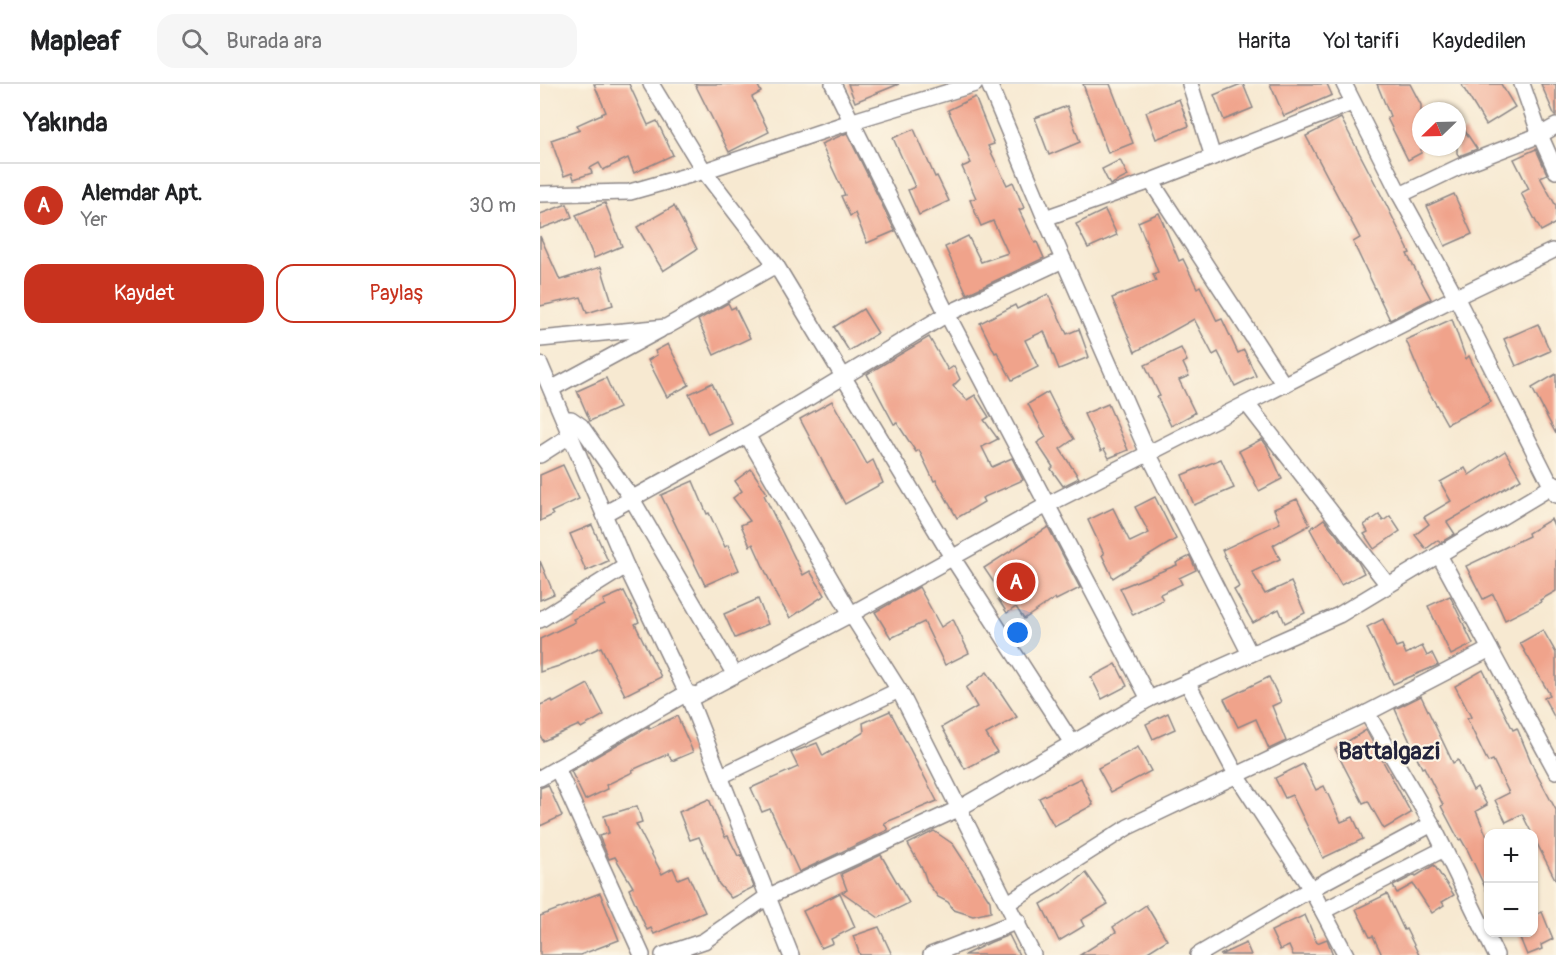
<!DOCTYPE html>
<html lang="tr">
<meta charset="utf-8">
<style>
body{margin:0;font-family:Pangolin,sans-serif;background:#f6f6f6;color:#202124}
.controls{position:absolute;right:18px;bottom:18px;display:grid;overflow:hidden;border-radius:12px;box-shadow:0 2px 4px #0004}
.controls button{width:54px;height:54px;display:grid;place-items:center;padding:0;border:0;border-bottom:2px solid #e0e0e0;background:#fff;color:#202124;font:30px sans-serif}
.compass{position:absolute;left:872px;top:18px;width:54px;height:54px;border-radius:50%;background:#fff;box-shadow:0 2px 4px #0004;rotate:247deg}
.you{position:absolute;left:478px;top:549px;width:21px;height:21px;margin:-15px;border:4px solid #fff;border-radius:50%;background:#1a73e8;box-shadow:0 0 0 9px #1a73e833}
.badge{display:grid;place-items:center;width:39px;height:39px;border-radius:50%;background:#c8321e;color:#fff;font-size:20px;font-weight:700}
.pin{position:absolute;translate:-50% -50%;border:3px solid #fff;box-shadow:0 2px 6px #0006}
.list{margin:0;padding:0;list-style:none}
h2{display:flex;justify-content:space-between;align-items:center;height:78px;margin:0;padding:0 24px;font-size:26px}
h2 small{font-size:20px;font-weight:400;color:#757577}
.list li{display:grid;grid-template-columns:39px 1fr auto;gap:18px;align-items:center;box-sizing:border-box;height:84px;padding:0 24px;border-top:2px solid #e0e0e0}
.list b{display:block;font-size:22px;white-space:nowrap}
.list p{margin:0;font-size:20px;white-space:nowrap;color:#757577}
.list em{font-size:20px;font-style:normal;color:#757577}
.actions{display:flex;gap:12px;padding:18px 24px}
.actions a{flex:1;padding:14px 0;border:2px solid #c8321e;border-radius:18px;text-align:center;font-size:21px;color:#c8321e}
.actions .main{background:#c8321e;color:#fff}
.icon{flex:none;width:33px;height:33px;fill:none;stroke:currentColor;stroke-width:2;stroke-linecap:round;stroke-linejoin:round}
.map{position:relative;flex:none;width:1016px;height:871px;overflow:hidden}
header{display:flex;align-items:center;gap:36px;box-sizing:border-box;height:84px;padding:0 30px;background:#fff;border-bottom:2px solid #e0e0e0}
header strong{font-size:28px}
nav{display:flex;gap:33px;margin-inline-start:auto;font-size:21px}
.search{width:420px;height:54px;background:#f6f6f6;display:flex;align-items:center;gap:15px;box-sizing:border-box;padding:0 21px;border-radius:18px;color:#757577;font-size:22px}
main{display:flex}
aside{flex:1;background:#fff}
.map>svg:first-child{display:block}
.building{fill:#f0a38b}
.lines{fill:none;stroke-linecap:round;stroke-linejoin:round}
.minor-casing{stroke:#8c8686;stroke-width:18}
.minor{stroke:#fff;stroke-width:15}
.labels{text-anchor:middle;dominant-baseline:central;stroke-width:4.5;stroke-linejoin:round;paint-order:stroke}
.district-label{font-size:24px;font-weight:bold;fill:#22223b;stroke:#fcf5e5}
</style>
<header>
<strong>Mapleaf</strong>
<div class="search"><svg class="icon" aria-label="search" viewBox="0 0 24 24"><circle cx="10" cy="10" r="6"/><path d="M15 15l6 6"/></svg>Burada ara</div>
<nav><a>Harita</a><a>Yol tarifi</a><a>Kaydedilen</a></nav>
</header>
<main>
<aside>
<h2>Yakında<small></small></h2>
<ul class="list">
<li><span class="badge">A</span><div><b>Alemdar Apt.</b><p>Yer</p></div><em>30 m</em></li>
</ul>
<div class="actions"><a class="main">Kaydet</a><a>Paylaş</a></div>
</aside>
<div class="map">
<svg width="1016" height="871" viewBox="0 0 1016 871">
<rect width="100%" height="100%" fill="#fcf5e5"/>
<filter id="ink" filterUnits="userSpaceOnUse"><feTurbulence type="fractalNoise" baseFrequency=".0167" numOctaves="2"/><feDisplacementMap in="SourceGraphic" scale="12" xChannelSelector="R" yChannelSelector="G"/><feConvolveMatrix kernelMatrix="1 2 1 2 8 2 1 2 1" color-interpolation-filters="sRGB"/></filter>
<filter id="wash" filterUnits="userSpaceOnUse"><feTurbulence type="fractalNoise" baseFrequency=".008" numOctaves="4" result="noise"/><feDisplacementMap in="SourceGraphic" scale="24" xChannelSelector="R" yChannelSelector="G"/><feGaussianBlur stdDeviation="1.35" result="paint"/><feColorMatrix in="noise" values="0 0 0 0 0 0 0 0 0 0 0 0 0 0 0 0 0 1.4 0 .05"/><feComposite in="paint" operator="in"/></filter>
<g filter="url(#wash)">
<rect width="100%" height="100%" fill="#f7e9d1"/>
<g id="blocks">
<!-- building -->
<g class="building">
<path d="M54 0H89L108 41 117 37 133 71 94 89 88 74 63 86 59 79 50 84 52 89 34 95 32 89 24 92 11 56 40 46 37 41 66 28Z"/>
<path d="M155 0H217L221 8 212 13 229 48 189 68Z"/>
<path d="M308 0H359L315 18Z"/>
<path d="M543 0H570L593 59 568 69Z"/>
<path d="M701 0H703L713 24 684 36 674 11Z"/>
<path d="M730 0H787L792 11 744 32Z"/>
<path d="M837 0H870L881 21V69L868 76 847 34 850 32Z"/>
<path d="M921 0H961L975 23 946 41Z"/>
<path d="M1001 0H1016V32H1015Z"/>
<path d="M435 13 454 60 448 62 467 101 473 98 484 124 479 126 495 159 497 158 504 174 427 210 405 163 428 152 441 178 468 169 453 137 441 142 430 116 436 114 422 83 431 79 408 26Z"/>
<path d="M639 15 649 42 616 55 606 28Z"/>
<path d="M527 22 540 58 509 71 495 34Z"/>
<path d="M801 34 847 122 870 169 867 170 891 215 850 236 813 158 820 154 766 52Z"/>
<path d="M374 45 395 93 397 92 409 117 379 131 368 106 375 103 353 54Z"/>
<path d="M925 47 937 65 919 72 917 69V52Z"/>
<path d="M307 49 355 147 327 159 315 129 310 132 301 112 305 111 281 60Z"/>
<path d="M996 65 1007 90 1000 93 1016 122V139L1001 147 981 109 989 105 974 75Z"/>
<path d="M580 76 588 92 570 101 562 85Z"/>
<path d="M914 110 932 150 905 162 887 122Z"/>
<path d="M65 119 82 162 54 174 36 131Z"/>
<path d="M27 120 32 133 0 145V130Z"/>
<path d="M134 122 157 165 123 187 97 143Z"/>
<path d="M565 126 577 151 548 164 536 140Z"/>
<path d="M619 129 639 177 643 175 657 204 660 202 677 237 682 235 698 269 704 266 716 292 695 302 678 268 673 271 654 235 595 268 572 214 616 197 613 190 618 188 598 138Z"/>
<path d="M0 152 20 196 61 183 73 221 47 229 41 213 0 222Z"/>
<path d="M508 210 527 250 539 245 549 273 519 285 504 247 485 256 498 283 472 296 457 268 455 269 440 239 475 221 477 225Z"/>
<path d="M188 219 191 225 195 223 210 254 174 271 158 236Z"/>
<path d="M323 225 338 249 309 267 294 243Z"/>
<path d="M912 235 926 275 929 272 951 318 907 340 884 299 866 256Z"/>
<path d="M998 240 1010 267 976 282 964 255Z"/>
<path d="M389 253 408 286 414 282 420 295 413 302 427 316 435 311 449 333 444 336 458 355 442 363 452 383 472 374 483 396 442 414 444 418 417 434 396 396 394 397 379 366 376 368 357 339 354 340 327 290Z"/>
<path d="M128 260 149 301 127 313 108 276 117 271 115 267Z"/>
<path d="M641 264 647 277 643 279 649 292 639 296 655 329 631 342 617 313 620 312 605 281Z"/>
<path d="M1016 290V350L992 304Z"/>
<path d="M66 294 79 324 50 337 37 307Z"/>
<path d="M172 299 191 339 168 350 149 310Z"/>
<path d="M508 308 523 338 534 355 520 365 539 394 523 402 511 385 513 383 497 359 506 353 488 320Z"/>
<path d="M292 317 327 380 333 376 343 399 305 420 260 335Z"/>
<path d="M568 320 588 366 569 374 564 365 561 367 544 330Z"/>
<path d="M722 355 727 362 742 395 719 407 699 367Z"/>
<path d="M965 367 981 395 907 438 915 450 900 459 898 456 886 465 875 451 889 440 884 433 911 417 900 398 925 384 929 391Z"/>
<path d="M681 375 694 404 654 421 642 391Z"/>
<path d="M23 381 39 415 11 428 13 431 0 437V391Z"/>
<path d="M211 385 227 409 224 411 263 491 270 487 285 511 250 534 237 513 213 460 210 462 201 441 210 437 193 414 202 407 195 397Z"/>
<path d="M153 397 167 430 169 429 185 463 188 461 199 486 165 501 121 411Z"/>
<path d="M615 413 636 455 573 494 562 471 564 470 548 436 573 424 590 458 609 449 595 423Z"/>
<path d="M757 415 770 441 733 461 740 475 712 488 725 510 751 498 765 529 745 539 739 525 713 539 694 506 699 503 682 466 740 439 734 425Z"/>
<path d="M839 431 843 437 850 432 860 447 834 465 824 450 828 448 824 441Z"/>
<path d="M784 435 818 478 824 489 801 501 770 445Z"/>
<path d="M1011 435 1016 446V507L1000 516 1001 518 965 536 953 510 943 515 926 482 989 452 988 449Z"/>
<path d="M52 441 68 477 46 487 30 450Z"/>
<path d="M508 443 540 504 516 516 515 514 484 535 476 523 467 529 458 515 463 512 444 484Z"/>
<path d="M650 472 656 486 639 494 642 500 620 510 623 516 593 531 580 504 637 481 636 479Z"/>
<path d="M0 477 14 510 0 516Z"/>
<path d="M379 503 401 543 413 535 429 569 405 581 384 538 351 554 335 528Z"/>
<path d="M84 507 99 538 95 540 121 593 85 611 61 563 19 582 0 588V555L35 538 33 535 65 521 63 516Z"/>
<path d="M910 512 933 560 911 571 888 522Z"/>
<path d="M218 515 228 540 195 554 184 530Z"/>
<path d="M843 535 856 563 862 561 866 570 882 562 887 572 892 569 898 581 853 600 827 543Z"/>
<path d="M1003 546 1016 569V636L1004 614 1010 611 980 559Z"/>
<path d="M576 580 587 602 562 615 551 593Z"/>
<path d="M943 586 973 646 977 644 995 687 1016 726V797L982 730 966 738 955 716 969 709 953 676 948 678 927 635 931 633 915 602Z"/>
<path d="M447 588 477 633 446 650 457 668 425 685 402 643 437 623 426 604Z"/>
<path d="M729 593 741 618 732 622 746 657 729 665 716 635 698 643 684 615Z"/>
<path d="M48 600 64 631 41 644 39 641 3 657 0 651V621L12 616 13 619Z"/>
<path d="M881 612 913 679 918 676 933 706 937 703 947 721 936 727 948 755V810L928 767 921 755 919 756 901 722 903 721 884 683 882 684 855 625Z"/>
<path d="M350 627 397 717 344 739 348 746 259 788 230 725 222 728 211 704 258 683 251 669 277 659 283 672 324 648 323 639Z"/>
<path d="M628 629 635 645 613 655 606 640Z"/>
<path d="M137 632 153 668 132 677 128 670 92 686 93 688 66 701 68 705 45 716 31 687 109 642V645Z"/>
<path d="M826 646 871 729 844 745 828 717 823 719 795 665Z"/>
<path d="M598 663 611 687 571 708 558 684Z"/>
<path d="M763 680 776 706 784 702 801 738 813 733 823 755 783 774 752 711 745 714 735 694Z"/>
<path d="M541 694 553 721 514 742 499 714Z"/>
<path d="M8 701 22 732 0 742V704Z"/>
<path d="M169 715 185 753 188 752 198 772 201 771 214 803 191 814 179 800 159 753 150 756 139 728Z"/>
<path d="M97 722 102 738 96 740 122 790 133 784 138 795 148 791 165 828 114 850 111 844 107 846 89 805 93 803 75 773 69 775 59 752 69 749 64 732Z"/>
<path d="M394 747 413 760 450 817 451 828 433 832 414 826 408 818 398 813 387 798 383 786 368 760Z"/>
<path d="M341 771 369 819 339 834 302 808 307 806 301 790Z"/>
<path d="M894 781 914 811 902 818 904 821 892 829 873 800 857 809 853 802 875 791 876 792Z"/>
<path d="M546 789 568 820 541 836 544 842 519 857 501 820 525 806Z"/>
<path d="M60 809 79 856 40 871H0V832Z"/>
<path d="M300 809 315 843 291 855 293 859 281 864 263 827Z"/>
<path d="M847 810 864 846 866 845 879 871H842L833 852 830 853 816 825Z"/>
<path d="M606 821 627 856 603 871H540L576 848 573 843Z"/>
<path d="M1002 828 1013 855 1001 861 1002 865 987 871 978 849H993V832Z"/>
<path d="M765 831 777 859 787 855 793 871H753L749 862 740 866 731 847Z"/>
<path d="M339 843 352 871H320L313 852Z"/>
<path d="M469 851 479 871H424L451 858Z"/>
<path d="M706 859 711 871H680Z"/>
</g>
</g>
</g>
<g filter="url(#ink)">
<use href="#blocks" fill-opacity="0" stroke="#8c8686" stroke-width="1.5"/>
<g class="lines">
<!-- minor casing -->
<g class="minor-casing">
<g id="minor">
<path d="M111 0 164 87 236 181 412 473 532 659"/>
<path d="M293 0 407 230 609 615"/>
<path d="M449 0 505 134 608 369 710 570"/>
<path d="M650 0 673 73"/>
<path d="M804 0 860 111 916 213 1016 411"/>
<path d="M982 0 1000 51 1016 87"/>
<path d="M611 97 744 301"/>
<path d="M0 110 90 108 164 87 313 37 435 0"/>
<path d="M860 111 925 80 1000 51 1016 42"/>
<path d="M505 134 611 97 812 19"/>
<path d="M0 255 126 243 236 181"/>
<path d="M0 280 86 482 147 609 251 871"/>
<path d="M11 305 120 246"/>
<path d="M707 320 848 501"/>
<path d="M24 335H31L41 342 92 415 195 591"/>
<path d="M207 351 311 530 359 606 493 871"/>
<path d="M0 371 31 351"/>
<path d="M64 430 207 351 407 230 523 176"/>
<path d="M899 471 1016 687"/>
<path d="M0 536 86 482"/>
<path d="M647 598 696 690 771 805 806 871"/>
<path d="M827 629 892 740 956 871"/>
<path d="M17 684 102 871"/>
<path d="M181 692 359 606"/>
<path d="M0 694 147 609 157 611 311 530 507 421 916 213 1012 167"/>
<path d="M468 819 588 743 827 629 950 565"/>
<path d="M783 827 904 765"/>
<path d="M123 871 164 857 227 813 418 725 609 615 799 531 1016 400"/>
<path d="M391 871 478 837"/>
<path d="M658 871 771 805 892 740"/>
</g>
</g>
<!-- minor -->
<use href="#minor" class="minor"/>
</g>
</g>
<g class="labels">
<!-- district labels -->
<g class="district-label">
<text x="849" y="667">Battalgazi</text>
</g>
</g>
</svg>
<div class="controls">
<button>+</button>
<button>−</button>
</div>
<svg class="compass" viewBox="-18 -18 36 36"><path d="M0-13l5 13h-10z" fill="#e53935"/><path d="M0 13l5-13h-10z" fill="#757577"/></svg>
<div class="you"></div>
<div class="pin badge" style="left:476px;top:498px">A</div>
</div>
</main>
